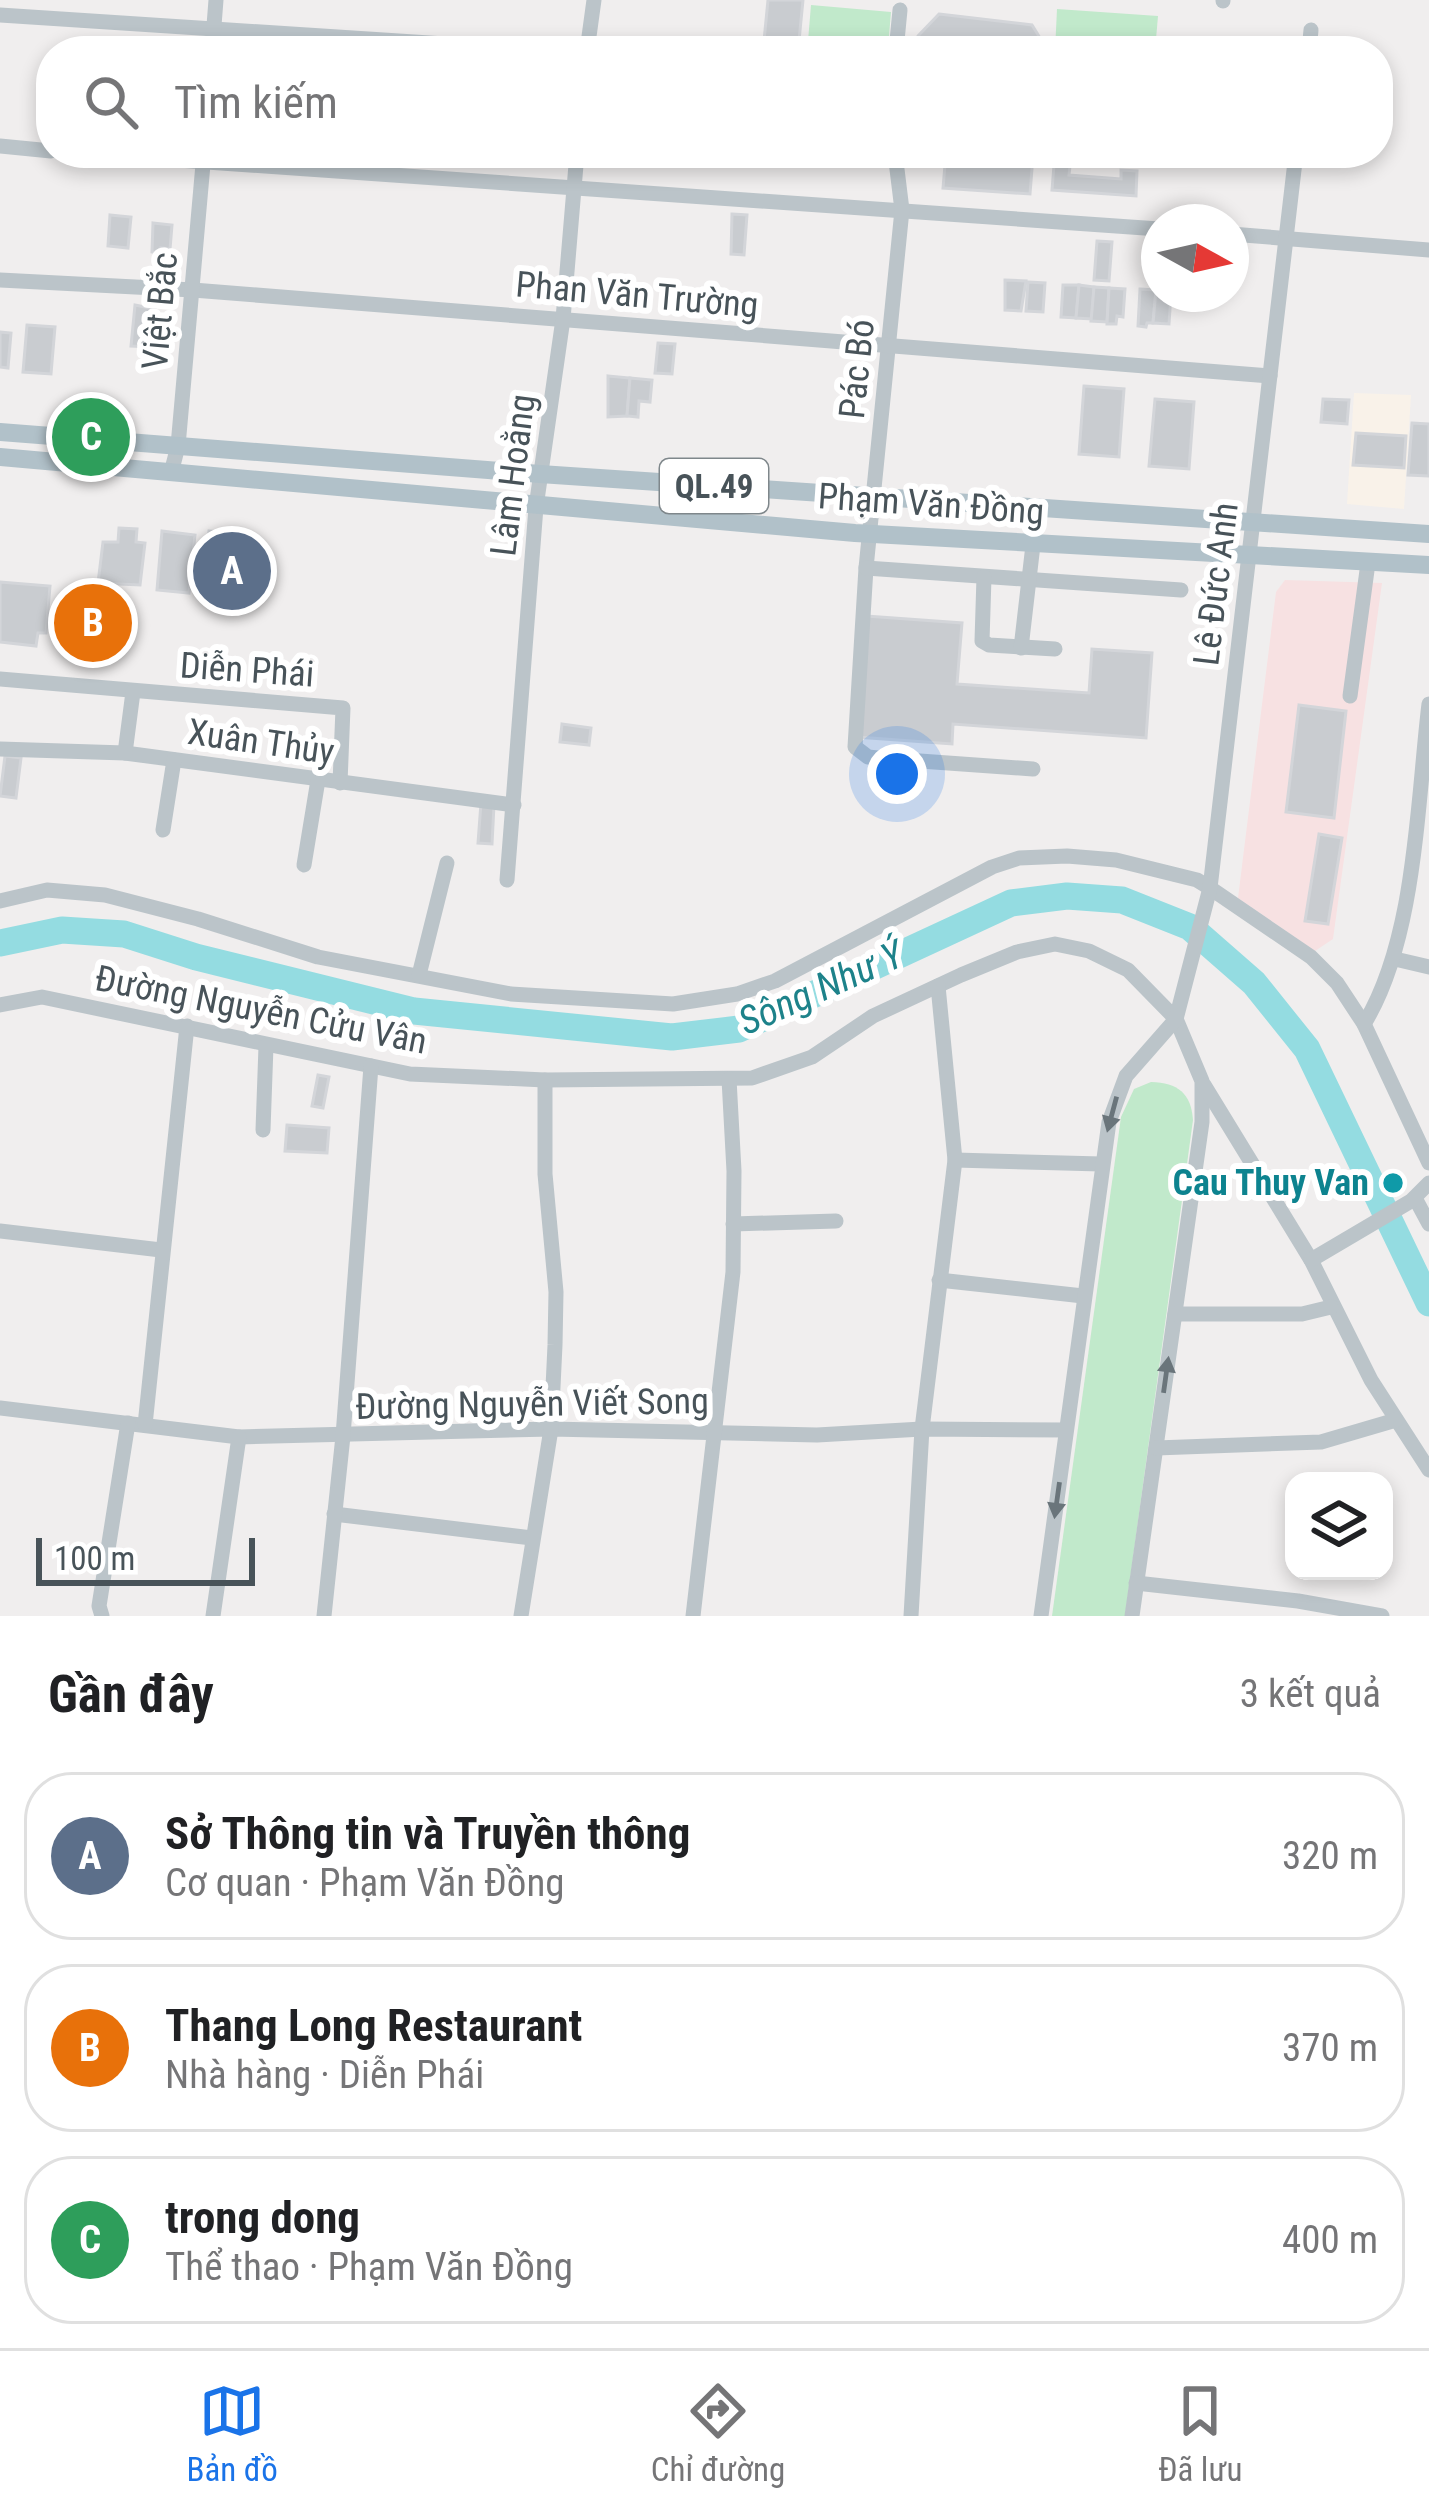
<!DOCTYPE html>
<html lang="vi">
<meta charset="utf-8">
<style>
body{margin:0;font-family:"Roboto Condensed",sans-serif;background:#f2f2f2;color:#202124}
.controls{position:absolute;right:36px;bottom:36px;display:grid;overflow:hidden;border-radius:24px;box-shadow:0 6px 18px #0003}
.controls button{width:108px;height:108px;display:grid;place-items:center;padding:0;border:0;border-bottom:3px solid #e0e0e0;background:#fff;color:#202124;font:60px sans-serif}
.compass{position:absolute;left:1141px;top:204px;width:108px;height:108px;border-radius:50%;background:#fff;box-shadow:0 6px 18px #0003;rotate:98deg}
.scale{position:absolute;left:36px;bottom:30px;width:219px;box-sizing:border-box;padding-left:12px;border:6px solid #485359;border-top:0;font-size:33px;line-height:42px;white-space:nowrap;color:#485359;-webkit-text-stroke:9px #fff;paint-order:stroke}
.you{position:absolute;left:897px;top:774px;width:42px;height:42px;margin:-30px;border:9px solid #fff;border-radius:50%;background:#1a73e8;box-shadow:0 0 0 18px #1a73e833}
.badge{display:grid;place-items:center;width:78px;height:78px;border-radius:50%;background:#1a73e8;color:#fff;font-size:39px;font-weight:700}
.pin{position:absolute;translate:-50% -50%;border:6px solid #fff;box-shadow:0 3px 12px #0006}
.list{margin:0;padding:0;list-style:none}
h2{display:flex;justify-content:space-between;align-items:center;height:156px;margin:0;padding:0 48px;font-size:51px}
h2 small{font-size:39px;font-weight:400;color:#757577}
.list li{display:grid;grid-template-columns:78px 1fr auto;gap:36px;align-items:center;box-sizing:border-box;height:168px;margin:0 24px 24px;padding:0 24px;border:3px solid #e0e0e0;border-radius:48px}
.list b{display:block;font-size:45px;white-space:nowrap}
.list p{margin:0;font-size:39px;white-space:nowrap;color:#757577}
.list em{font-size:39px;font-style:normal;color:#757577}
.icon{flex:none;width:66px;height:66px;fill:none;stroke:currentColor;stroke-width:2;stroke-linecap:round;stroke-linejoin:round}
.map{position:relative;flex:none;width:1429px;height:1616px;overflow:hidden}
.search{position:absolute;background:#fff;box-shadow:0 6px 18px #0003;left:36px;right:36px;top:36px;height:132px;display:flex;align-items:center;gap:30px;box-sizing:border-box;padding:0 42px;border-radius:48px;color:#757577;font-size:45px}
.sheet{height:732px;background:#fff}
nav{display:flex;justify-content:space-around;align-items:center;box-sizing:border-box;height:168px;border-top:3px solid #e0e0e0;background:#fff;font-size:33px;color:#757577}
nav a{display:grid;justify-items:center;gap:6px}
nav .on{color:#1a73e8}
.map>svg:first-child{display:block}
.commercial{fill:#f9f2e9}
.medical{fill:#f7e1e2}
.green{fill:#c1e9cb}
.lines{fill:none;stroke-linecap:round;stroke-linejoin:round}
.river{stroke:#94dce1;stroke-width:27}
.building{fill:#c9ccd0;stroke:#d3d5d9;stroke-width:3}
.minor{stroke:#bbc4c9;stroke-width:15}
.major{stroke:#b1c1c9;stroke-width:18}
.oneway{fill:#6a757b}
.culture-dot{fill:#0f9aa8;stroke:#fff;stroke-width:4.5}
.labels{text-anchor:middle;dominant-baseline:central;stroke-width:12;stroke-linejoin:round;paint-order:stroke}
.shield{fill:#fff;stroke:#7f878b;stroke-width:3}
.shield-label{font-size:33px;font-weight:bold;fill:#485359}
.street-label{font-size:36px;fill:#485359;stroke:#fff}
.culture-label{font-size:36px;font-weight:bold;fill:#0d838f;stroke:#fff;text-anchor:end}
.water-label{font-size:39px;font-style:italic;fill:#1d828a;stroke:#fff}
</style>
<div class="map">
<svg width="1429" height="1616" viewBox="0 0 1429 1616">
<rect width="100%" height="100%" fill="#f0eeee"/>
<!-- commercial -->
<path class="commercial" d="M1354 393 1411 395 1404 509 1347 504Z"/>
<!-- medical -->
<path class="medical" d="M1285 580 1382 583 1333 939 1315 951 1238 898 1276 592Z"/>
<!-- green -->
<g class="green">
<path d="M811 5 891 12 888 48 808 41Z"/>
<path d="M1057 9 1158 16 1155 51H1055Z"/>
<path d="M1151 1082C1178 1083 1191 1093 1193 1120L1125 1616H1052L1121 1117 1134 1089Z"/>
</g>
<g class="lines">
<!-- river -->
<path class="river" d="M0 943 62 930 124 934 196 957 414 1011 672 1037 739 1029 1011 903 1067 896 1122 900 1190 927 1254 983 1307 1049 1429 1303"/>
</g>
<!-- building -->
<g class="building">
<path d="M768 0H803L798 51H763Z"/>
<path d="M939 14 1032 25 1048 51H916L918 36Z"/>
<path d="M629 153H739L738 166 629 156Z"/>
<path d="M946 153 1033 156 1030 194 943 188Z"/>
<path d="M1054 165 1070 166 1069 175 1121 179V170L1137 171 1136 196 1052 190Z"/>
<path d="M732 214 747 215 744 255 731 254Z"/>
<path d="M110 215 131 217 128 248 108 246Z"/>
<path d="M153 223 172 225 170 249 161 248V253L152 252Z"/>
<path d="M1097 241 1112 242 1109 281 1094 280Z"/>
<path d="M1005 280 1026 281 1021 311 1005 310Z"/>
<path d="M1028 282 1045 283 1043 312 1026 311Z"/>
<path d="M1063 285H1079L1076 318 1061 317Z"/>
<path d="M1079 285 1094 287 1092 319 1076 318Z"/>
<path d="M1094 287 1109 288 1107 322 1091 321Z"/>
<path d="M1109 288 1125 289 1123 317 1117 316 1116 324H1107Z"/>
<path d="M1140 289 1156 290 1153 323H1147L1146 327 1138 326Z"/>
<path d="M1156 290 1171 294 1169 324 1153 323Z"/>
<path d="M135 305 155 309 152 347 131 346Z"/>
<path d="M27 325 55 327 51 374 23 372Z"/>
<path d="M0 332 11 333 8 368 0 367Z"/>
<path d="M658 343 675 344 672 374 655 373Z"/>
<path d="M608 376 630 378 627 416 608 417Z"/>
<path d="M630 378 652 380 650 402 639 401 638 417 627 416Z"/>
<path d="M1084 386 1124 389 1119 457 1079 454Z"/>
<path d="M1155 399 1194 402 1189 469 1149 466Z"/>
<path d="M1323 399 1349 400 1347 424 1321 422Z"/>
<path d="M1412 423 1429 424V476L1408 475Z"/>
<path d="M1356 433 1406 436 1404 468 1353 465Z"/>
<path d="M119 528 137 529 136 542 145 543 140 585 98 583 103 542H118Z"/>
<path d="M162 531 195 535 189 593 157 590Z"/>
<path d="M209 531 250 535 246 576 205 572Z"/>
<path d="M0 582 50 586 46 633H38L36 646 0 642Z"/>
<path d="M866 616 962 623 957 684 1089 693 1092 649 1152 653 1146 738 953 724 952 744 857 737Z"/>
<path d="M1299 705 1346 711 1334 818 1286 812Z"/>
<path d="M562 724 591 728 589 745 560 742Z"/>
<path d="M5 756 21 758 16 798 0 796Z"/>
<path d="M481 803 494 805 492 844 478 843Z"/>
<path d="M1319 834 1342 838 1328 924 1305 921Z"/>
<path d="M318 1075 329 1077 323 1108 312 1106Z"/>
<path d="M287 1125 329 1128 327 1153 285 1151Z"/>
</g>
<g class="lines">
<!-- minor -->
<g class="minor">
<path d="M1223 1V0"/>
<path d="M0 15 550 51"/>
<path d="M212 51 216 0"/>
<path d="M587 51 594 0"/>
<path d="M896 51 900 10"/>
<path d="M1309 51 1311 30"/>
<path d="M0 146 51 151"/>
<path d="M79 153 1159 229"/>
<path d="M895 153 902 210 866 568 855 747 868 757 878 758 1033 769"/>
<path d="M1231 234 1429 250"/>
<path d="M0 280 193 290 1270 376"/>
<path d="M171 473 178 446 204 153"/>
<path d="M866 568 1181 590"/>
<path d="M984 577 982 641 989 645 1055 649"/>
<path d="M1021 648 1033 545"/>
<path d="M0 679 343 708 340 783"/>
<path d="M1350 696 1368 563"/>
<path d="M0 749 125 753 514 805"/>
<path d="M125 753 133 692"/>
<path d="M163 830 174 760"/>
<path d="M304 865 318 780"/>
<path d="M507 880 536 507 563 319 577 153"/>
<path d="M0 901 47 890 105 895 198 919 318 957 511 994 673 1004 737 994 775 981 992 867 1019 858 1067 856 1116 860 1197 880 1210 888 1311 957 1337 983 1364 1024 1429 1163"/>
<path d="M1395 959 1429 967"/>
<path d="M419 975 447 863"/>
<path d="M0 1005 42 997 410 1074 545 1080 752 1078 812 1057 873 1016 961 975 1017 952 1055 944 1089 951 1128 970 1176 1019 1202 1081V1122L1132 1616"/>
<path d="M1364 1024C1416 939 1417 803 1429 704"/>
<path d="M1204 1085 1311 1260 1371 1380 1429 1470"/>
<path d="M263 1130 266 1046"/>
<path d="M955 1160 1101 1164"/>
<path d="M1415 1198 1429 1224"/>
<path d="M733 1224 836 1221"/>
<path d="M0 1231 161 1250"/>
<path d="M1311 1260 1411 1201 1429 1183"/>
<path d="M939 1280 1083 1296"/>
<path d="M1175 1314H1302L1331 1307"/>
<path d="M0 1408 239 1437 551 1429 817 1435 922 1429 1066 1430"/>
<path d="M145 1425 187 1026"/>
<path d="M1156 1448 1321 1442 1396 1420"/>
<path d="M334 1514 532 1538"/>
<path d="M1136 1583 1298 1601 1382 1616"/>
<path d="M102 1616 99 1606 128 1423"/>
<path d="M213 1616 239 1437"/>
<path d="M324 1616 343 1436 371 1066"/>
<path d="M521 1616 551 1429 555 1345 556 1292 545 1174V1080"/>
<path d="M693 1616 733 1272 734 1171 729 1079"/>
<path d="M911 1616 922 1429 955 1160 938 986"/>
<path d="M1041 1616 1109 1122 1126 1076 1176 1019 1210 888 1296 153"/>
</g>
<!-- major -->
<g class="major">
<path d="M0 432 540 474 1429 534"/>
<path d="M0 457 855 533 1429 565"/>
</g>
</g>
<!-- one-way arrows -->
<defs><path id="oneway-solid" d="M-6-.8H1V-3.2L6.5 0L1 3.2V.8H-6Z" transform="scale(3)"/></defs>
<g class="oneway">
<use href="#oneway-solid" transform="translate(1112 1114) rotate(105)"/>
<use href="#oneway-solid" transform="translate(1166 1375) rotate(-82)"/>
<use href="#oneway-solid" transform="translate(1057 1500) rotate(98)"/>
</g>
<!-- markers -->
<circle class="culture-dot" cx="1393" cy="1183" r="12"/>
<g class="labels">
<!-- shield labels -->
<rect class="shield" x="660" y="459" width="108" height="54" rx="9"/>
<g class="shield-label">
<text x="714" y="486">QL.49</text>
</g>
<!-- street labels -->
<g class="street-label">
<text transform="translate(637 295) rotate(5)">Phan Văn Trường</text>
<text transform="translate(160 311) rotate(-85)">Việt Bắc</text>
<text transform="translate(857 369) rotate(-84)">Pác Bó</text>
<text transform="translate(513 475) rotate(-83)">Lâm Hoằng</text>
<text transform="translate(931 504) rotate(4)">Phạm Văn Đồng</text>
<text transform="translate(1216 584) rotate(-83)">Lê Đức Anh</text>
<text transform="translate(247 670) rotate(4)">Diễn Phái</text>
<text transform="translate(261 742) rotate(8)">Xuân Thủy</text>
<text transform="translate(261 1010) rotate(11)">Đường Nguyễn Cửu Vân</text>
<text transform="translate(532 1404) rotate(-1)">Đường Nguyễn Viết Song</text>
</g>
<!-- culture labels -->
<g class="culture-label">
<text x="1369" y="1183">Cau Thuy Van</text>
</g>
<!-- water labels -->
<g class="water-label">
<text transform="translate(821 988) rotate(-24)">Sông Như Ý</text>
</g>
</g>
</svg>
<div class="controls">
<button><svg class="icon" aria-label="layers" viewBox="0 0 24 24"><path d="M12 4l9 5-9 5-9-5zM3 14l9 5 9-5"/></svg></button>
</div>
<svg class="compass" viewBox="-18 -18 36 36"><path d="M0-13l5 13h-10z" fill="#e53935"/><path d="M0 13l5-13h-10z" fill="#757577"/></svg>
<div class="scale">100 m</div>
<div class="you"></div>
<div class="pin badge" style="left:232px;top:571px;background:#5c6f8a">A</div>
<div class="pin badge" style="left:93px;top:623px;background:#e8710a">B</div>
<div class="pin badge" style="left:91px;top:437px;background:#2e9e5b">C</div>
<div class="search"><svg class="icon" aria-label="search" viewBox="0 0 24 24"><circle cx="10" cy="10" r="6"/><path d="M15 15l6 6"/></svg>Tìm kiếm</div>
</div>
<section class="sheet">
<h2>Gần đây<small>3 kết quả</small></h2>
<ul class="list">
<li><span class="badge" style="background:#5c6f8a">A</span><div><b>Sở Thông tin và Truyền thông</b><p>Cơ quan · Phạm Văn Đồng</p></div><em>320 m</em></li>
<li><span class="badge" style="background:#e8710a">B</span><div><b>Thang Long Restaurant</b><p>Nhà hàng · Diễn Phái</p></div><em>370 m</em></li>
<li><span class="badge" style="background:#2e9e5b">C</span><div><b>trong dong</b><p>Thể thao · Phạm Văn Đồng</p></div><em>400 m</em></li>
</ul>
</section>
<nav>
<a class="on"><svg class="icon" aria-label="map" viewBox="0 0 24 24"><path d="M3 6l6-2 6 2 6-2v14l-6 2-6-2-6 2zM9 4v14M15 6v14"/></svg>Bản đồ</a>
<a><svg class="icon" aria-label="directions" viewBox="0 0 24 24"><path d="M12 3l9 9-9 9-9-9zM9 14v-3h6M13 9l2 2-2 2"/></svg>Chỉ đường</a>
<a><svg class="icon" aria-label="saved" viewBox="0 0 24 24"><path d="M7 4h10v16l-5-4-5 4z"/></svg>Đã lưu</a>
</nav>
